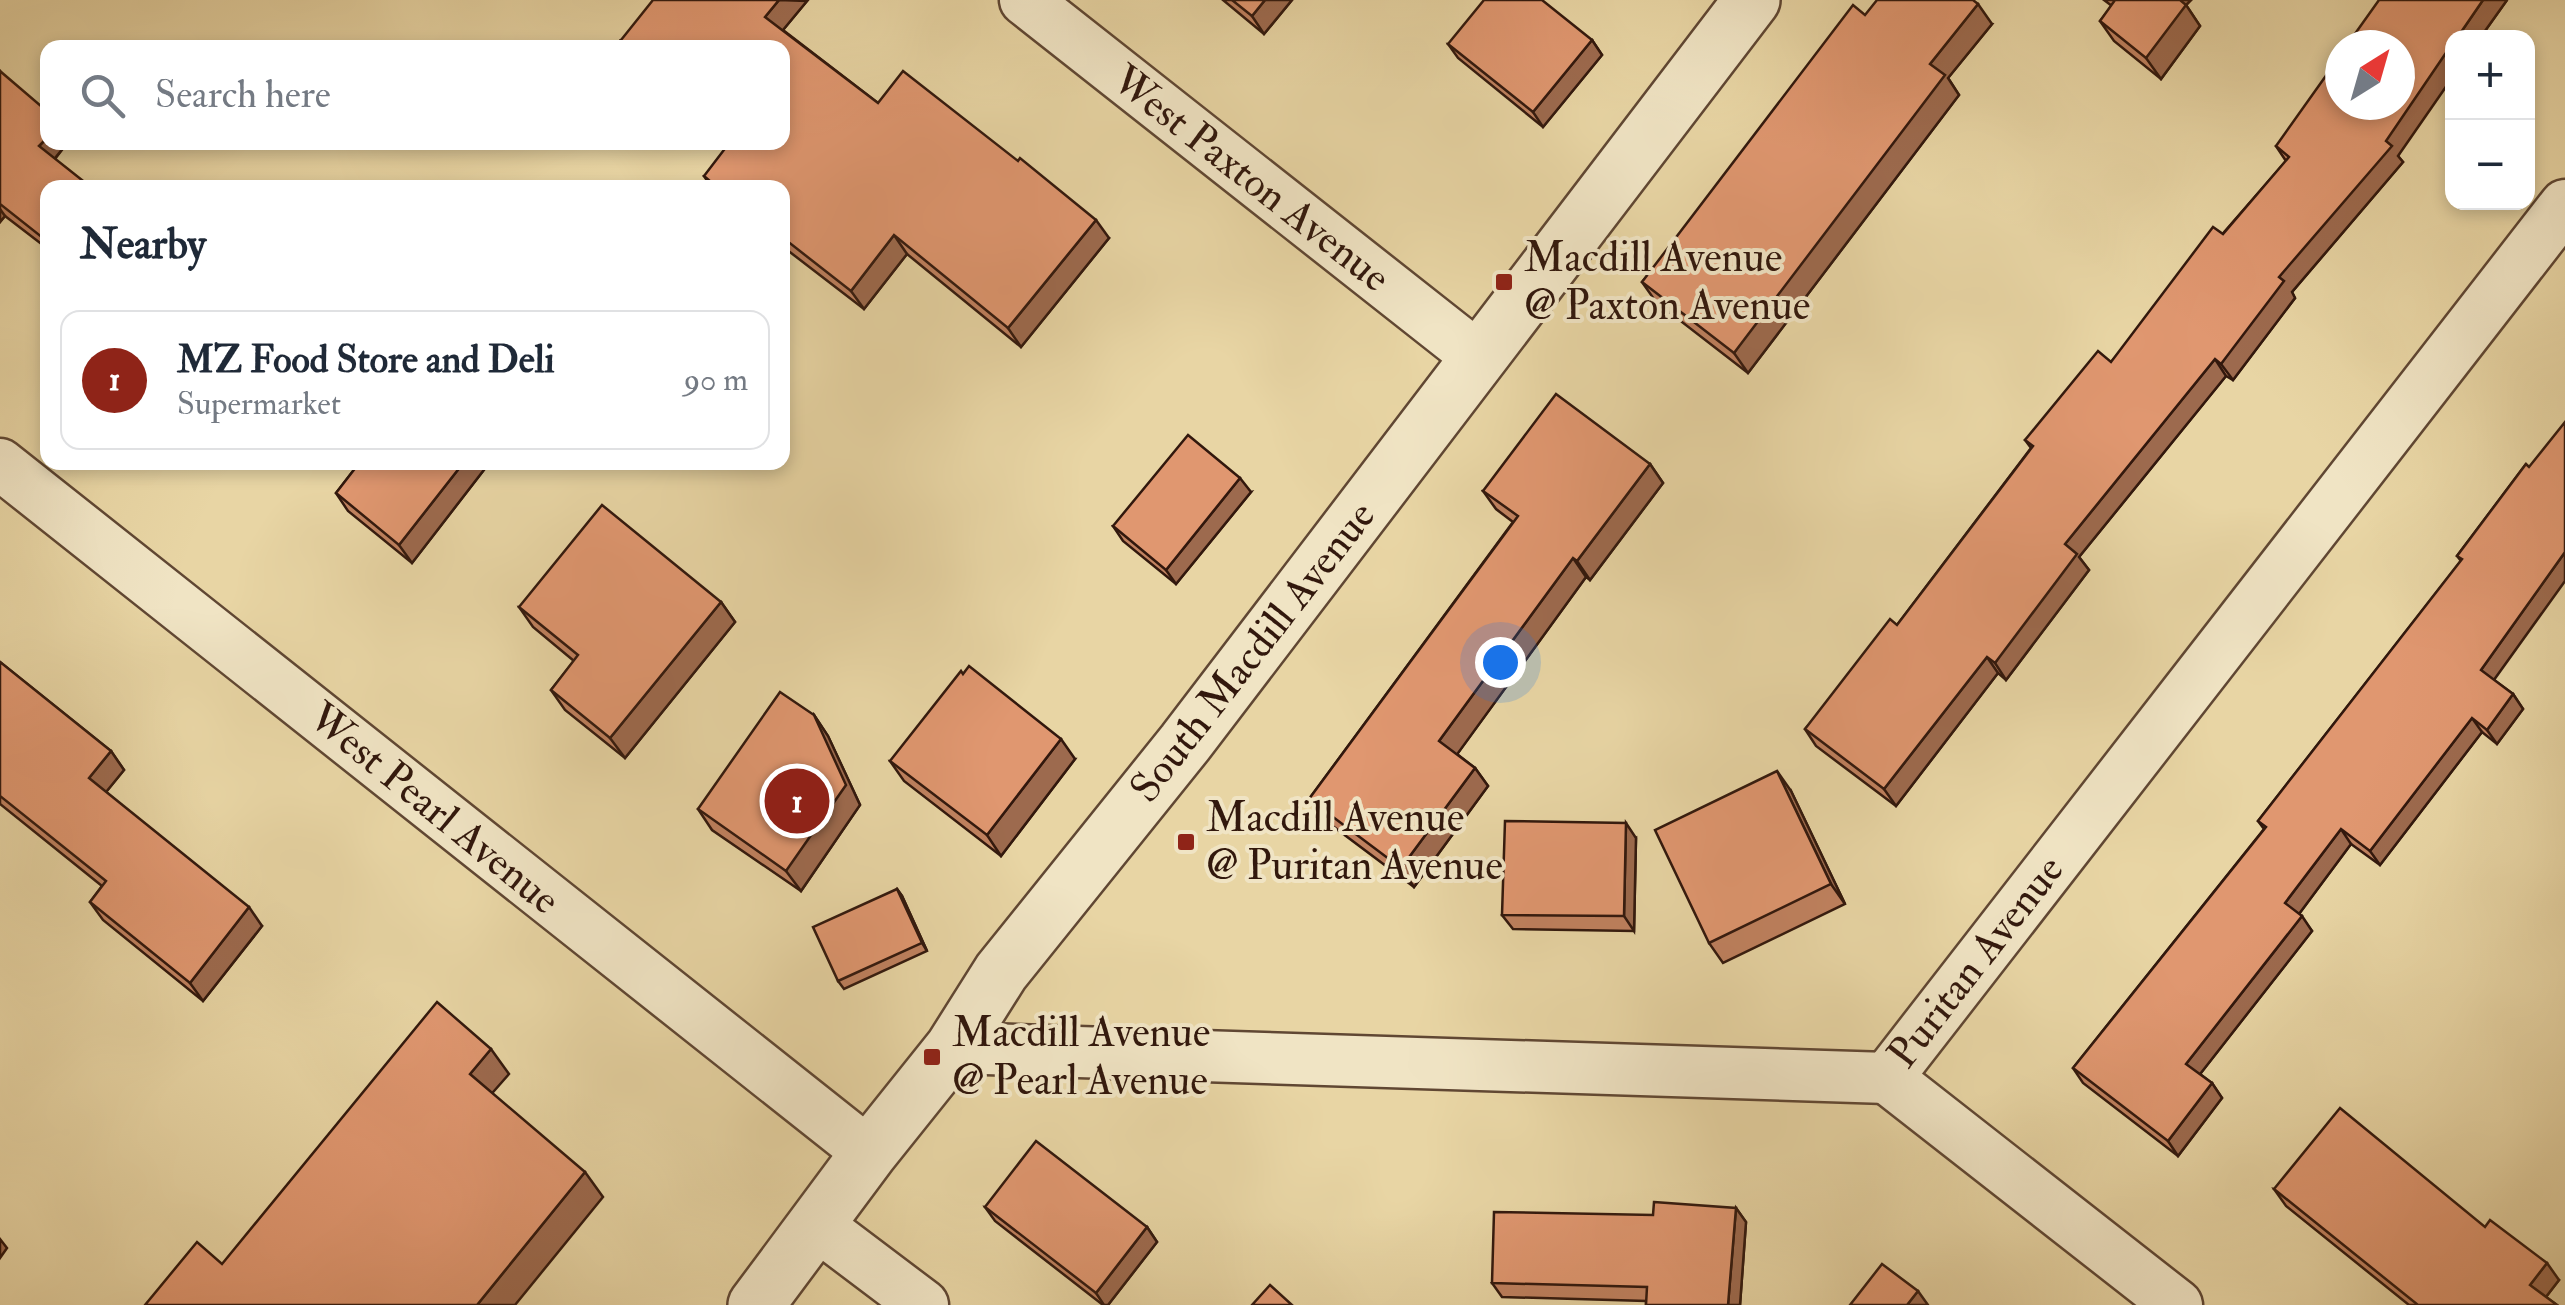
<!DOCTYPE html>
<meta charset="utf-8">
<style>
body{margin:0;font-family:"IM FELL Double Pica",serif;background:#f2f2f3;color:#1f2937}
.controls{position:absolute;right:30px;top:30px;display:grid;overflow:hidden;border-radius:20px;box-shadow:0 5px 15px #0003}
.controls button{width:90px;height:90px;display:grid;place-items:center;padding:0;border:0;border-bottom:2px solid #e0e1e3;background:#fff;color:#1f2937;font:50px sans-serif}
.compass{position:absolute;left:2325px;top:30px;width:90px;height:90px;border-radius:50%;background:#fff;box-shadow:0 5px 15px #0003;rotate:37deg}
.you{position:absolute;left:1500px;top:662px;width:35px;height:35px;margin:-25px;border:8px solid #fff;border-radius:50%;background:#1a73e8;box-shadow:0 0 0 15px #1a73e833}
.badge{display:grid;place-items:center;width:65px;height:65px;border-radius:50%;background:#8f2418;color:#fff;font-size:32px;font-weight:700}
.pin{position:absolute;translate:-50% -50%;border:5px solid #fff;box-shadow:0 2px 10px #0006}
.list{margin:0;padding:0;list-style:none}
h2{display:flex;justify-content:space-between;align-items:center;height:130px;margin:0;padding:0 40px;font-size:42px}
h2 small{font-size:32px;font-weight:400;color:#747a83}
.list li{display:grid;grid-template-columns:65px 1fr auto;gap:30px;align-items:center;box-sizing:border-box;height:140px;margin:0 20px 20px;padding:0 20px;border:2px solid #e0e1e3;border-radius:20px}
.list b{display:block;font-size:38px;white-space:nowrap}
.list p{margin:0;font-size:32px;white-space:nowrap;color:#747a83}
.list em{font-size:32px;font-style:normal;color:#747a83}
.icon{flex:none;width:55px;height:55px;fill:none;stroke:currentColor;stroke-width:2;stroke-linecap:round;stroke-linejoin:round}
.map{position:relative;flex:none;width:2565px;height:1305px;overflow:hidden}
.search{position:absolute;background:#fff;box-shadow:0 5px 15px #0003;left:40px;top:40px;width:750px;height:110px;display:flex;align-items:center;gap:25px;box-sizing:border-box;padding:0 35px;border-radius:20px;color:#747a83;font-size:38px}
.panel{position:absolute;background:#fff;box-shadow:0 5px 15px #0003;left:40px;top:180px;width:750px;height:290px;border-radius:20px}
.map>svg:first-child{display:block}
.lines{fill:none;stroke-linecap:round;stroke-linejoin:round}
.minor-casing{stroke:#604733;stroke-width:55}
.tertiary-casing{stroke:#604733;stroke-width:60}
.minor{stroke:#f0e4c4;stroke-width:50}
.tertiary{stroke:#f0e4c4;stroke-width:55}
.wall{fill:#c18260;stroke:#32180d;stroke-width:2.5}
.shaded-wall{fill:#9d6a4e;stroke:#32180d;stroke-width:2.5}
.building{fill:#e09770;stroke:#32180d;stroke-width:2.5}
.poi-dot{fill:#8f2418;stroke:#f0e4c4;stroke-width:4}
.labels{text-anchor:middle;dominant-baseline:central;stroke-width:8;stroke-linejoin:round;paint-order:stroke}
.street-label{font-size:42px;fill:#32180d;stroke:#f0e4c4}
.poi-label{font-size:42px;fill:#32180d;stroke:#f0e4c4;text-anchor:start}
</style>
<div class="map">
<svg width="2565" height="1305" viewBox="0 0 2565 1305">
<rect width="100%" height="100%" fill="#e8d5a4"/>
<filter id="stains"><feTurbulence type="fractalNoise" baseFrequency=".002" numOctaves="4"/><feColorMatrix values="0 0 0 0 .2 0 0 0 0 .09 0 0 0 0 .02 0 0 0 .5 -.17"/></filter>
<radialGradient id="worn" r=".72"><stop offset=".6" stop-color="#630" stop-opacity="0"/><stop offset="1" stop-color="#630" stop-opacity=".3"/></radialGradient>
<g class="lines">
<!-- minor casing -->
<g class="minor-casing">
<g id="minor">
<path d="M1025 0 1478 357"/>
<path d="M0 464 869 1153"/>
<path d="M953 1048 1887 1078 2565 205"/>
<path d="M1887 1078 2177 1305"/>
<path d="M817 1225 923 1305"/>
</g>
</g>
<!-- tertiary casing -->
<g class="tertiary-casing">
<path id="tertiary" d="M756 1305 869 1153 953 1048 1001 972 1185 743 1752 0"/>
</g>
<!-- minor -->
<use href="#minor" class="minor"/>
<!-- tertiary -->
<use href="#tertiary" class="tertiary"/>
</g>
<!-- wall -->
<g class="wall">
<path d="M1223 0H1292L1264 34Z"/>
<path d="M2104 0H2191L2186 5 2200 26 2161 79 2114 41 2100 21 2112 6Z"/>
<path d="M2507 0 2480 38H2452L2398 156 2403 162 2292 292 2295 298 2233 380 2226 376 2079 557 2089 570 2006 680 1998 673 1896 806 1816 746 1805 729 1897 625 2031 448 2025 440 2111 362 2286 161 2276 146Z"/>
<path d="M807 1 783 30 878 103 1109 238 1021 347 907 254 864 309 782 246V188H712L704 176 782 142V48H626L621 40Z"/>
<path d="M1865 15 1992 24 1948 78 1959 95 1748 373 1656 302 1642 282Z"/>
<path d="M1592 40 1602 55 1543 127 1458 58 1448 44Z"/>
<path d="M0 71 48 142H68L55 159 48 188V249L5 216 0 222Z"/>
<path d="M360 462H490L412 563 348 511 336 493Z"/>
<path d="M1650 464 1663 483 1590 580 1586 577 1457 754 1475 768 1488 786 1414 887 1322 818 1309 799 1513 522 1496 509 1483 491Z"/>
<path d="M2526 464 2494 680 2513 694 2523 709 2497 744 2482 732 2380 865 2351 844 2299 914 2312 931 2200 1074 2212 1083 2222 1098 2178 1156 2083 1083 2073 1068 2264 829 2258 821 2461 561 2457 556Z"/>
<path d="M1251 492 1176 584 1123 541 1113 526Z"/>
<path d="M721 602 735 622 625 758 565 710 551 690 574 661 533 627 519 607Z"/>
<path d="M0 662 111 751 124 770 106 792 262 926 203 1001 103 920 90 902 102 886 0 804Z"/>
<path d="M814 715 828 736 860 805 801 891 712 830 698 809Z"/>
<path d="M1075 759 1001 856 904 781 890 761Z"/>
<path d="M1791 791 1845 904 1723 963 1709 943Z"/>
<path d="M1636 838 1634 931 1513 929 1502 915Z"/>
<path d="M897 889 902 896 927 951 844 989 838 981Z"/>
<path d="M2274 1189 2485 1227 2559 1280 2546 1297 2557 1305H2409L2286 1206Z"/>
<path d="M985 1207 1147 1227 1157 1242 1108 1305H1103L995 1221Z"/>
<path d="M1736 1208 1746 1222 1740 1305H1646V1301L1502 1297 1492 1283Z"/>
</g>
<!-- shaded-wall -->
<g class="shaded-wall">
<path d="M779 0 807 1 778 36 765 17Z"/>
<path d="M1265 0H1292L1264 34 1252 16Z"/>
<path d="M2175 0H2191L2186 5 2200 26 2161 79 2146 58Z"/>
<path d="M2483 0H2507L2480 38H2457Z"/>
<path d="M1978 4 1992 24 1948 78 1959 95 1748 373 1734 353 1930 64Z"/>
<path d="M1592 40 1602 55 1543 127 1533 112Z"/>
<path d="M2452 44V78L2398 156 2403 162 2292 292 2295 298 2233 380 2221 364 2279 277Z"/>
<path d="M48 137V142H68L51 163 39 146Z"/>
<path d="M0 209 5 216 0 222Z"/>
<path d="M1096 220 1109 238 1021 347 1008 328Z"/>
<path d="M894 235 907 254 864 309 851 291Z"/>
<path d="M2215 359 2226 376 2079 557 2089 570 2006 680 1995 663 2065 544Z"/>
<path d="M464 462H490L412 563 399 545Z"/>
<path d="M1650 464 1663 483 1590 580 1577 561Z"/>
<path d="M1240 478 1251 492 1176 584 1166 570Z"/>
<path d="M2565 552V581L2491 684 2481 670Z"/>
<path d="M1573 558 1586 577 1453 760 1439 741Z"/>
<path d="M721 602 735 622 625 758 610 738Z"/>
<path d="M1987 657 1998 673 1896 806 1884 789Z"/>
<path d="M2513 694 2523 709 2497 744 2487 730Z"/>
<path d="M814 715 828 736 860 805 801 891 786 871Z"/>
<path d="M2472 718 2482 732 2380 865 2370 851Z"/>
<path d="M1061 739 1075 759 1001 856 987 835Z"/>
<path d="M111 751 124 770 102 797 89 778Z"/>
<path d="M1475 768 1488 786 1414 887 1401 868Z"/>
<path d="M1777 771 1791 791 1845 904 1831 884Z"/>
<path d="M1626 823 1636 838 1634 931 1624 916Z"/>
<path d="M2341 829 2351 844 2296 918 2285 903Z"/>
<path d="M897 889 902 896 927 951 922 943Z"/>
<path d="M249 907 262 926 203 1001 190 983Z"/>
<path d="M2302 916 2312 931 2197 1078 2186 1064Z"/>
<path d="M491 1049 509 1074 487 1099 470 1074Z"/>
<path d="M2212 1083 2222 1098 2178 1156 2168 1141Z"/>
<path d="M585 1172 603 1197 515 1305H477Z"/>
<path d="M1736 1208 1746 1222 1740 1305H1728Z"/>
<path d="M1147 1227 1157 1242 1108 1305H1104L1096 1293Z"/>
<path d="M0 1239 7 1248 0 1258Z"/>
<path d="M2547 1263 2559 1280 2542 1302 2530 1285Z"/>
<path d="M1918 1291 1928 1305H1907Z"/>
</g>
<!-- building -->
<g class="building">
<path d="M653 0H779L765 17 878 103 903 71 1018 161 1020 158 1096 220 1008 328 894 235 851 291 782 237V188H718L704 176 730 142H782V48H630L621 40Z"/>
<path d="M1232 0H1265L1252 16Z"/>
<path d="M1484 0H1542L1592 40 1533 112 1448 44Z"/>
<path d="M1877 0H1973L1978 4 1930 64 1945 75 1734 353 1642 282 1853 5 1865 15Z"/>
<path d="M2115 0H2180L2186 5 2146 58 2100 21Z"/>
<path d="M2379 0H2483L2457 38H2452V44L2386 141 2392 146 2279 277 2284 281 2221 364 2215 359 2065 544 2077 554 1995 663 1987 657 1884 789 1805 729 1890 619 1897 625 2033 446 2025 440 2098 351 2111 362 2213 227 2223 234 2289 157 2276 146 2340 56V105H2400V45H2347Z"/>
<path d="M0 71 48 112V137L39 146 92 188H48V242L0 204Z"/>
<path d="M1556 394 1650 464 1577 561 1573 558 1439 741 1475 768 1401 868 1309 799 1518 516 1483 491Z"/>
<path d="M2565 422V552L2481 670 2513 694 2487 730 2472 718 2370 851 2341 829 2285 903 2302 916 2186 1064 2212 1083 2168 1141 2073 1068 2266 827 2258 821 2462 559 2457 556 2526 464 2529 467Z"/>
<path d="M1188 435 1240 478 1166 570 1113 526Z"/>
<path d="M360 462H464L399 545 336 493Z"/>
<path d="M602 505 721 602 610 738 551 690 578 655 519 607Z"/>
<path d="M0 662 111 751 89 778 249 907 190 983 90 902 106 881 0 796Z"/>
<path d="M969 666 1061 739 987 835 890 761 961 671 963 674Z"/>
<path d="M780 692 814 715 846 785 786 871 698 809Z"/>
<path d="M1777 771 1831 884 1709 943 1655 830Z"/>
<path d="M1505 821 1626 823 1624 916 1502 915Z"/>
<path d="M897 889 922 943 838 981 813 927Z"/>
<path d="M437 1002 491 1049 470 1074 585 1172 477 1305H145L197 1242 222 1264Z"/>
<path d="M2340 1108 2485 1227 2490 1220 2547 1263 2530 1285 2557 1305H2418L2274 1189Z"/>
<path d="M1036 1141 1147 1227 1096 1293 985 1207Z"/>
<path d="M1654 1202 1736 1208 1728 1305H1646L1647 1287 1492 1283 1494 1212 1653 1215Z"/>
<path d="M1882 1264 1918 1291 1907 1305H1850Z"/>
<path d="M1270 1285 1292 1305H1252Z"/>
</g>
<!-- markers -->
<g class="poi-dot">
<rect x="1494" y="272" width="20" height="20" rx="5"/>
<rect x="1176" y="832" width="20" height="20" rx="5"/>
<rect x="922" y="1047" width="20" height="20" rx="5"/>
</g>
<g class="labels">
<!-- street labels -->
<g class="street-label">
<text transform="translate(1251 179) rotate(38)">West Paxton Avenue</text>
<text transform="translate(1253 652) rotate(-52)">South Macdill Avenue</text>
<text transform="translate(434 809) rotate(39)">West Pearl Avenue</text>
<text transform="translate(1976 962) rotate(-52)">Puritan Avenue</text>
</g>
<!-- poi labels -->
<g class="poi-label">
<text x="1524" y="258">Macdill Avenue<tspan x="1524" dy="48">@ Paxton Avenue</tspan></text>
<text x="1206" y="818">Macdill Avenue<tspan x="1206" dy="48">@ Puritan Avenue</tspan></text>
<text x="952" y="1033">Macdill Avenue<tspan x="952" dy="48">@ Pearl Avenue</tspan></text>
</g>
</g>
<rect width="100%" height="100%" filter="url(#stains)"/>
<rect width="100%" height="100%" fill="url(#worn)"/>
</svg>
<div class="controls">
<button>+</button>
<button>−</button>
</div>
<svg class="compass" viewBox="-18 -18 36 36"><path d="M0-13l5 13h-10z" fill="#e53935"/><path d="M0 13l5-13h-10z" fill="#747a83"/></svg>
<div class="you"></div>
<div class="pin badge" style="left:797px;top:801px">1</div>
<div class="search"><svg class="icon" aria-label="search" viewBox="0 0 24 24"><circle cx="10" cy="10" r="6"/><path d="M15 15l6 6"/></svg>Search here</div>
<section class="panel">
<h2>Nearby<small></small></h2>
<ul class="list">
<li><span class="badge">1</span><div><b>MZ Food Store and Deli</b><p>Supermarket</p></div><em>90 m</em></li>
</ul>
</section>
</div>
